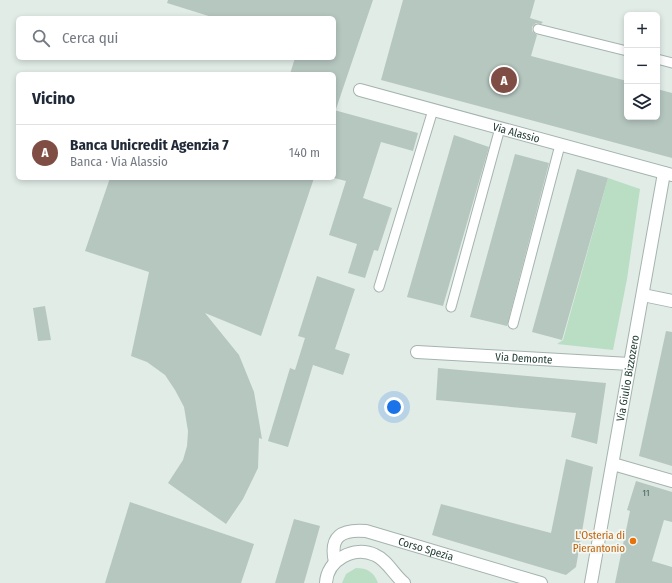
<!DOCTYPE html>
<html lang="it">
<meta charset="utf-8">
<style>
body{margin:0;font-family:"Fira Sans Condensed",sans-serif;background:#f2f2f3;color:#1f2937}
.controls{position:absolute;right:12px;top:12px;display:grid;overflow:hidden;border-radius:6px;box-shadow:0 2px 6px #0003}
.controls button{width:36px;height:36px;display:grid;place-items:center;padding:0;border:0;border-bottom:1px solid #e0e1e3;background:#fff;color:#1f2937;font:20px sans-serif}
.you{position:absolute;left:394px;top:407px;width:14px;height:14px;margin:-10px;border:3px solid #fff;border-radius:50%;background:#1a73e8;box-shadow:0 0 0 6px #1a73e833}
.badge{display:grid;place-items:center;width:26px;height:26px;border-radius:50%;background:#804d45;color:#fff;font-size:13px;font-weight:700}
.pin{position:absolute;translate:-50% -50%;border:2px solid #fff;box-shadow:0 1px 4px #0006}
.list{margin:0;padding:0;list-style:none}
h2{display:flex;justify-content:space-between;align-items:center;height:52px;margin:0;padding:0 16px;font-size:17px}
h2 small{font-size:13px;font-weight:400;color:#747a83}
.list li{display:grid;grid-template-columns:26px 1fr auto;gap:12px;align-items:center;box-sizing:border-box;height:56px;padding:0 16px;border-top:1px solid #e0e1e3}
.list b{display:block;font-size:15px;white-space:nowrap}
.list p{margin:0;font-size:13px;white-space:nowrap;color:#747a83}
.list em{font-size:13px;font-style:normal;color:#747a83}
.icon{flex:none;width:22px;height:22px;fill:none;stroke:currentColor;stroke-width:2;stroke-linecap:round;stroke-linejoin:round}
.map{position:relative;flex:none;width:672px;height:583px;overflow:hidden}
.search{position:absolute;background:#fff;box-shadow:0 2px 6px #0003;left:16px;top:16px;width:320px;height:44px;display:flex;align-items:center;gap:10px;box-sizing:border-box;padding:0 14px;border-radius:6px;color:#747a83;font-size:15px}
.panel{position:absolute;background:#fff;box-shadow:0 2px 6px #0003;left:16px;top:72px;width:320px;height:108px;border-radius:6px}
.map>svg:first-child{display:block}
.green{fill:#b9dec3}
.building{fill:#b6c7c0}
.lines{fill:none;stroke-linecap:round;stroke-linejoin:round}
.service-casing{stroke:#a4b4ae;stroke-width:11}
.minor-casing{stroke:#a4b4ae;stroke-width:14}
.tertiary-casing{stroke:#a4b4ae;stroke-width:14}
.service{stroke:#fff;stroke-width:9}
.minor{stroke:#fff;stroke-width:12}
.tertiary{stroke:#fff;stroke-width:12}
.food-dot{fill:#e8710a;stroke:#f2f9f5;stroke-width:1.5}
.labels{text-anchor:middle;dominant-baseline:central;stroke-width:3.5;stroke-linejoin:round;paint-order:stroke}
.number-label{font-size:9px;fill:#466058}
.street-label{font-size:11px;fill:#213d35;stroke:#f2f9f5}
.food-label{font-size:11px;fill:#c56008;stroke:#f2f9f5;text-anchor:end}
</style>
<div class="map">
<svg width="672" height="583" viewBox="0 0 672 583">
<rect width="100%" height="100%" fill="#e1ece7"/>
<!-- green -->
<g class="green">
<path d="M608 178 640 189 627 279 613 350 557 344 563 340Z"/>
<path d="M356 568C367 568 374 572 378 583H342L346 574Z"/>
</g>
<!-- building -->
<g class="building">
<path d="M168 0H373L336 109 334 108V74H290L295 58H334V18H215L167 3Z"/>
<path d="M403 0H535L530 18 543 22 541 24 536 23 532 27V31L537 35 531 56 627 81V117H657V89L672 93V158L381 80Z"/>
<path d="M334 110 418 133 413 151 381 142 363 198 392 208 378 251 374 250 365 278 348 273 357 244 329 235 346 181 334 178Z"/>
<path d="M454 135 489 147 443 306 407 297Z"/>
<path d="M515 154 549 163 507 326 470 317Z"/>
<path d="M577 169 608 178 562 340 532 332Z"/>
<path d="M110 178H314L261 336 205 313 239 355 254 392 262 439 259 438 258 468 243 499 226 524 168 483 183 460 187 446 188 431 184 407 175 390 165 375 147 362 131 356 149 272 85 251Z"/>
<path d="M317 276 355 289 335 349 350 354 343 375 313 365 288 447 268 441 290 368 295 370 305 338 298 336Z"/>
<path d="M45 306 51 340 38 341 33 308Z"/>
<path d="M666 331 672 332V466L639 456Z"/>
<path d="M438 368 606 383 597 444 571 437 576 413 436 400Z"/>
<path d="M566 459 593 467 576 567 566 575 432 535 441 504 551 533Z"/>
<path d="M636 481 672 492V522L664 520 652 561 672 567V583H615L630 511 627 510Z"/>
<path d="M130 502 254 544 241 583H105Z"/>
<path d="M294 519 320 526 304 583H275Z"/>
</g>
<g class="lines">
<!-- service casing -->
<g class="service-casing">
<g id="service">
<path d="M538 29 627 51"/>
<path d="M657 59 672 63"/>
<path d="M379 287 433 110"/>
<path d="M451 307 500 128"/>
<path d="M513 324 560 145"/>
</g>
</g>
<!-- minor casing -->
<g class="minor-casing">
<g id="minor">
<path id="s1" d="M360 90 672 175"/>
<path d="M643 295 672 301"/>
<path id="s2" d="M417 352 630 364"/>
<path d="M613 464 672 481"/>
<path id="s3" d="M335 562C329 536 342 529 366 531L541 583"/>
<path id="s4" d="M591 583 664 173"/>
</g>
</g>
<!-- tertiary casing -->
<g class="tertiary-casing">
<path id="tertiary" d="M326 583C327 560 354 545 375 555 387 560 394 575 404 583"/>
</g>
<!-- service -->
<use href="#service" class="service"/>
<!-- minor -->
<use href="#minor" class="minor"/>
<!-- tertiary -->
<use href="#tertiary" class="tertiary"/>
</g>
<!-- markers -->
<circle class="food-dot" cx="633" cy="541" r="4"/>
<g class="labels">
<!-- number labels -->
<g class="number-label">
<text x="646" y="493">11</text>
</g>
<!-- street labels -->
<g class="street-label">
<text stroke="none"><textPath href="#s1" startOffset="162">Via Alassio</textPath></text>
<text stroke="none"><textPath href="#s2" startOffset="107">Via Demonte</textPath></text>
<text stroke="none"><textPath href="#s4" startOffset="208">Via Giulio Bizzozero</textPath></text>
<text stroke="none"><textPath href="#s3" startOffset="118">Corso Spezia</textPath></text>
</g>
<!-- food labels -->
<g class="food-label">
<text x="625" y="535">L'Osteria di<tspan x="625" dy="13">Pierantonio</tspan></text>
</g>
</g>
</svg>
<div class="controls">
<button>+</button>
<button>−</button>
<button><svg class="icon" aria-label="layers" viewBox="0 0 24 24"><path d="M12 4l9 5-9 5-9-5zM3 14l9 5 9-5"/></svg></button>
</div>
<div class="you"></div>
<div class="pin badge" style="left:504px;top:80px">A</div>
<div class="search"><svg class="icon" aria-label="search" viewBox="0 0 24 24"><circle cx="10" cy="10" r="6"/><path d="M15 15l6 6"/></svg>Cerca qui</div>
<section class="panel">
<h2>Vicino<small></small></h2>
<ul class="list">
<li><span class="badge">A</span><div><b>Banca Unicredit Agenzia 7</b><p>Banca · Via Alassio</p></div><em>140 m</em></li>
</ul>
</section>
</div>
